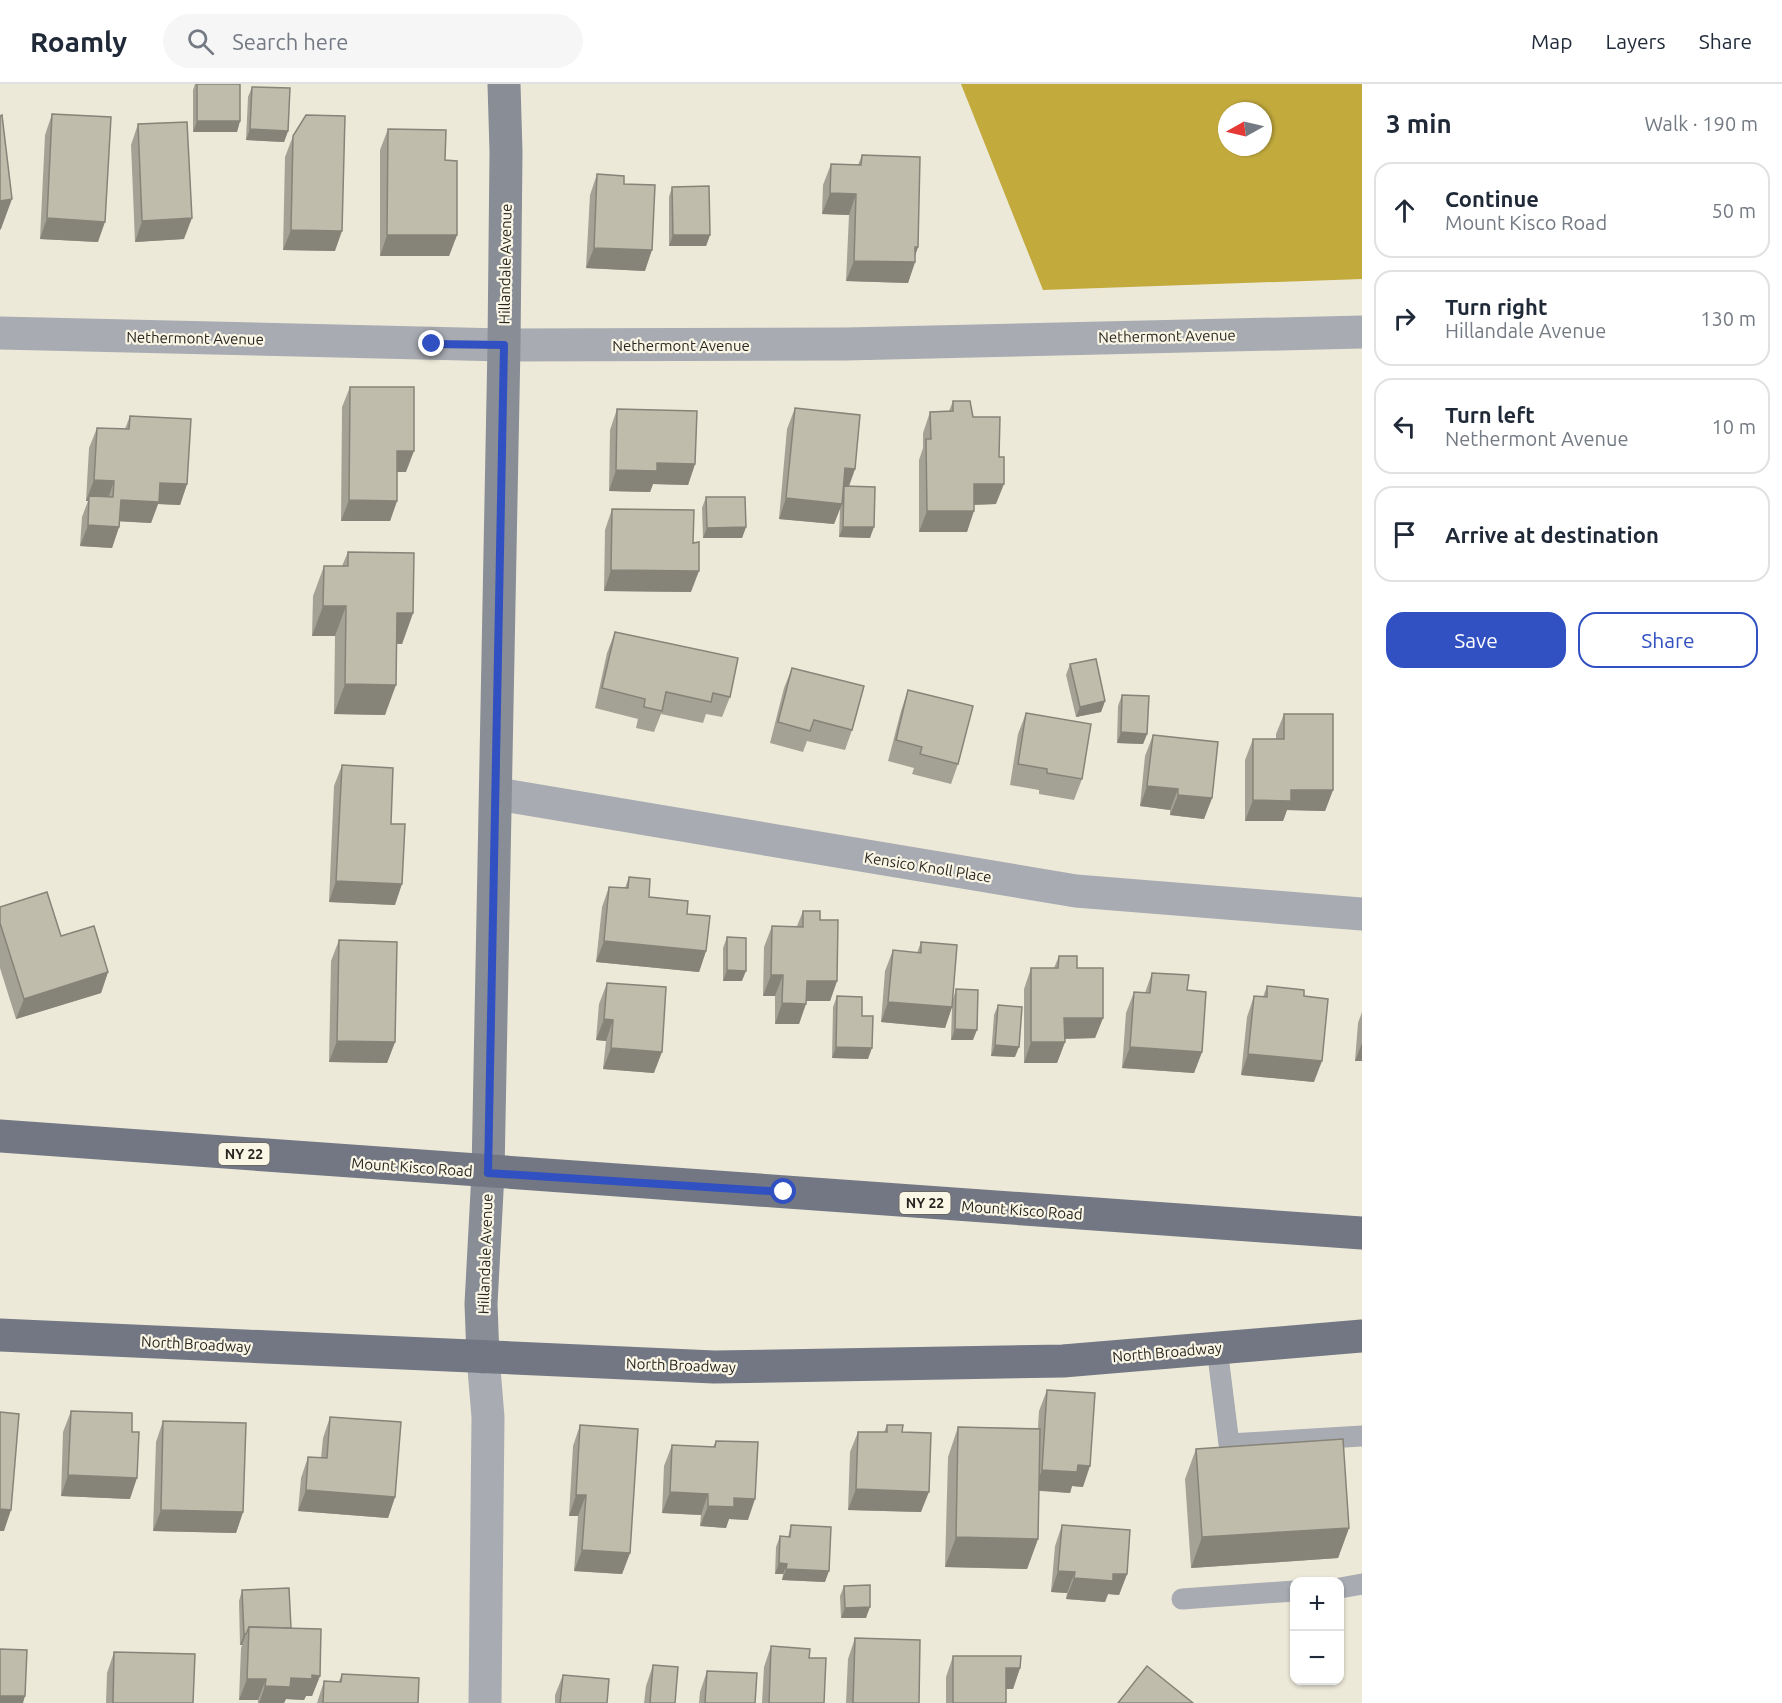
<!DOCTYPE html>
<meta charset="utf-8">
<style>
body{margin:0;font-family:Ubuntu,sans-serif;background:#f6f6f7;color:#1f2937}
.controls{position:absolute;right:18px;bottom:18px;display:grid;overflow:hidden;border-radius:12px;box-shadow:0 2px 4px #0004}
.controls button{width:54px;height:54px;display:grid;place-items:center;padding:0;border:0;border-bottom:2px solid #e0e1e3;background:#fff;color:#1f2937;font:30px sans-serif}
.compass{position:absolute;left:1218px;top:18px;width:54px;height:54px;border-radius:50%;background:#fff;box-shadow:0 2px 4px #0004;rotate:262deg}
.stop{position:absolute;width:18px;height:18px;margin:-14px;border:4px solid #3150c1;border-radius:50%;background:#fff}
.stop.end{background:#3150c1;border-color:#fff;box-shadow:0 2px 6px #0008}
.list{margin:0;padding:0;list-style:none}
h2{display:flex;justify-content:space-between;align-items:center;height:78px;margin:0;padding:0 24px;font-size:26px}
h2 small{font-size:20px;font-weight:400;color:#747a83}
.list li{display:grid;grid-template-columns:39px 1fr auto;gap:18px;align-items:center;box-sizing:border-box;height:96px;margin:0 12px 12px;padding:0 12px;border:2px solid #e0e1e3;border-radius:18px}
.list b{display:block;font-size:22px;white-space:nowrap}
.list p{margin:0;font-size:20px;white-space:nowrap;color:#747a83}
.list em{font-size:20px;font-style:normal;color:#747a83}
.actions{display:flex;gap:12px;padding:18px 24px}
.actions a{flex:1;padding:14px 0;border:2px solid #3150c1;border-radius:18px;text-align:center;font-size:21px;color:#3150c1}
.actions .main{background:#3150c1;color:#fff}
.icon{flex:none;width:33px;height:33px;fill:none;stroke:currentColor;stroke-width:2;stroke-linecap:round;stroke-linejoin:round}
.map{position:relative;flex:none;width:1362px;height:1619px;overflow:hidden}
header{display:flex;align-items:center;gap:36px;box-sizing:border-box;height:84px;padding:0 30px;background:#fff;border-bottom:2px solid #e0e1e3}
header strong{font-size:28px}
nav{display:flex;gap:33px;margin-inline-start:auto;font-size:21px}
.search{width:420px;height:54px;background:#f6f6f7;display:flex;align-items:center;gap:15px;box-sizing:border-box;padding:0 21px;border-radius:33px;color:#747a83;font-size:22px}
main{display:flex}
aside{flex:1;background:#fff}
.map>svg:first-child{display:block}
.forest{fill:#c2aa3d;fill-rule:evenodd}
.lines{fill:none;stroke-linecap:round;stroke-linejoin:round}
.lane{stroke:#a8abb1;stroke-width:21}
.street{stroke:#a8abb1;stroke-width:33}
.secondary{stroke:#898d96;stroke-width:33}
.primary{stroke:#727783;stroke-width:33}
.wall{fill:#a4a294}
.shaded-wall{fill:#868478}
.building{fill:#bfbcac;stroke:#868478;stroke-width:1.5}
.route{stroke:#3150c1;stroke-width:8}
.labels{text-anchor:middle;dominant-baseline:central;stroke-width:4.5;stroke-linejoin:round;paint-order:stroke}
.shield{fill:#faf6e6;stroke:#67645b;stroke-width:1.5}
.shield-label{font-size:14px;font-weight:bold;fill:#282620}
.street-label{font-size:15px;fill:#282620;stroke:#faf6e6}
</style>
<header>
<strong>Roamly</strong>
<div class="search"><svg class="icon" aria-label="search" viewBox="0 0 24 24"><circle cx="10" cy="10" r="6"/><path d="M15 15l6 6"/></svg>Search here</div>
<nav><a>Map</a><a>Layers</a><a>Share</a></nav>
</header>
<main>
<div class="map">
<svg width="1362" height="1619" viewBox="0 0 1362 1619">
<rect width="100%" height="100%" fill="#ede9d9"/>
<!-- forest -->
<path class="forest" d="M961 0H1362V195L1043 206ZM1227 27H1263V63H1227Z"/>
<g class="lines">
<!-- lane -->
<g class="lane">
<path d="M1217 1264 1229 1360 1362 1352"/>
<path d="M1340 1504 1362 1500"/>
<path d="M1182 1515 1294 1507"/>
</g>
<!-- street -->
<g class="street">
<path d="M0 249 504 261 846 260 1362 248"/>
<path d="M497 710 1076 807 1362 830"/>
<path d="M483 1273 488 1333 485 1619"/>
</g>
<!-- secondary -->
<path class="secondary" d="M483 1273 481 1220 488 1089 504 261 506 68 504 0"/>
<!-- primary -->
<g class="primary">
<path d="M0 1052 1362 1149"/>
<path d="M0 1251 714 1283 1063 1277 1362 1252"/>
</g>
</g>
<!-- wall -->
<g class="wall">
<path d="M195 0H240V37L237 48H193V6Z"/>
<path d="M252 3 288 47 284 58 246 56 248 13Z"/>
<path d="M52 30 98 158 40 155 45 51Z"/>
<path d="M138 40 184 155 135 158 131 61Z"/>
<path d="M388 45 445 76 457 151 449 172H380V66Z"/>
<path d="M293 52 335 167 283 166 285 73Z"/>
<path d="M862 71 918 163 915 171V178L908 199 846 197 849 131 822 130 823 101 831 80 858 81Z"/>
<path d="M597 90 624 100 645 187 586 184 590 111Z"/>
<path d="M672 103 710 151 706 162H669V113Z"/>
<path d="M350 303 406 388H397V417L390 437H341L342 323Z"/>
<path d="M953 317 973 333 996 420 974 421 967 448H919V376L923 364V349L930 328 949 327Z"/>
<path d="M795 324 855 385 849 403 870 454 839 453 840 424 834 440 779 435 787 345Z"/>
<path d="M617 325 695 380 688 401 653 400 650 408 609 407 610 346Z"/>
<path d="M130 332 187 400 180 421 158 420 151 439 120 437 119 443 112 464 80 462 82 433 88 417H86L89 364 97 344 125 345Z"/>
<path d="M706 413 746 443 742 454H703L702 424Z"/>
<path d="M612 425 691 508 604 507 605 446Z"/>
<path d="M348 468 413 529 402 560H397L385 631 334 630 335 552H312L313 512 324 482H342Z"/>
<path d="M615 548 730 613 722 633 706 630 703 639 661 630 654 648 636 644 638 635 595 624 607 569Z"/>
<path d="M1070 580 1105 617 1101 628 1076 633 1066 591Z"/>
<path d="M792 584 852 646 845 666 807 657 803 668 770 659 784 604Z"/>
<path d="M908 606 958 680 951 700 912 690 914 684 888 677 901 627Z"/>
<path d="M1122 611 1147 650 1143 660 1117 659 1118 622Z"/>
<path d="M1026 629 1082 695 1074 716 1039 710V706L1010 701 1018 650Z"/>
<path d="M1284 630 1333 706 1325 727 1287 726 1283 737H1245V676L1253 655H1276V650Z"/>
<path d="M1153 651 1212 714 1204 735 1170 731V726L1140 722 1145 672Z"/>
<path d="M342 681 391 740 395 821 329 818 334 702Z"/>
<path d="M629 793 649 813 687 830 706 867 699 888 596 878 602 823 609 803 625 804Z"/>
<path d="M803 827 820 836 837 897 830 917H806L799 940H775V912H763L764 863 772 842H797Z"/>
<path d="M0 839 108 888 101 909 16 935 0 884Z"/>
<path d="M727 853 742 897H723V864Z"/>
<path d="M339 856 395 958 387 979 329 978 331 877Z"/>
<path d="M921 858 953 915 956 905 973 956H951L952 923 945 944 881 938 885 887 893 866 917 869Z"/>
<path d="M1059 872 1077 884 1103 934 1095 954 1065 955V958L1057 979H1024V905L1031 884H1054Z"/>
<path d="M1152 889 1187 906 1202 968 1194 989 1122 984 1126 929 1134 908 1145 909Z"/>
<path d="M607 899 654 989 603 985 606 957 596 956 599 920Z"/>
<path d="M1267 902 1304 912 1314 998 1241 991 1247 933 1254 912 1263 913Z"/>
<path d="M837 912 862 932 868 975 832 974 833 923Z"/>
<path d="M998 921 1015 973 991 972 994 931Z"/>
<path d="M1362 928V977H1355L1358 939Z"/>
<path d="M1047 1306 1083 1403 1072 1402 1070 1409 1039 1407 1038 1455 1027 1485 945 1483 948 1373 958 1343 1038 1344 1039 1327Z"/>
<path d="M71 1327 130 1415 61 1412 63 1348Z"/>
<path d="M330 1333 395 1413 388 1434 298 1427 301 1394 308 1373 321 1374 323 1354Z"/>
<path d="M163 1337 243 1428 236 1449 153 1447 156 1358Z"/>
<path d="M580 1341 630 1469 622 1490 574 1487 578 1432H569L573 1362Z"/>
<path d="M887 1341 902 1348 921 1428 848 1426 850 1368 858 1348H884Z"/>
<path d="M716 1357 748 1436 729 1435 726 1444 700 1442 701 1431 662 1429 664 1382 672 1361 713 1363Z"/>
<path d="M1196 1365 1349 1444 1338 1474 1191 1484 1185 1395Z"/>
<path d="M791 1441 825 1498 782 1496 783 1490H775L776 1463 780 1452 788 1453Z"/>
<path d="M1062 1441 1127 1490 1119 1511 1108 1510 1105 1518 1066 1515 1067 1509 1051 1508 1055 1462Z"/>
<path d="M844 1502 866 1534H841L840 1512Z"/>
<path d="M242 1506 291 1544 320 1592 312 1612H306L304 1616 286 1615 284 1619H258V1616H239L241 1564 242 1561H240L239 1517Z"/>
<path d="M855 1554 919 1619H846L848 1575Z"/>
<path d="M771 1562 809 1574 824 1619H762L764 1583Z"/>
<path d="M114 1568 193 1619H106L107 1589Z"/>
<path d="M953 1572 1020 1584 1013 1605H1006V1619H946V1593Z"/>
<path d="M653 1581 675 1619H644L646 1602Z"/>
<path d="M707 1587 755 1619H699L700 1608Z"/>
<path d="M342 1590 418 1619H317L324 1597H339Z"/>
<path d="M563 1591 607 1619H555V1611Z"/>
</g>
<!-- shaded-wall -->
<g class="shaded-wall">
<path d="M197 37H240L237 48H193Z"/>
<path d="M250 45 288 47 284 58 246 56Z"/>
<path d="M830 109 856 110 849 131 822 130Z"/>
<path d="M12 115 1 145 0 146V117Z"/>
<path d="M47 134 105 138 98 158 40 155Z"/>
<path d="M192 134 184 155 135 158 142 137Z"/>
<path d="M291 146 342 147 335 167 283 166Z"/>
<path d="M387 151H457L449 172H380Z"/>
<path d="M673 151H710L706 162H669Z"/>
<path d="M915 163H918L913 178H915L908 199 846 197 854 177Z"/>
<path d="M594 164 652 166 645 187 586 184Z"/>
<path d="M397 367H414L406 388H390Z"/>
<path d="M657 379 695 380 688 401 653 400 650 408 609 407 616 386Z"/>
<path d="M845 384 855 385 847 406 844 402 843 406Z"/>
<path d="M94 396 114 397 107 418 89 412 88 417H86Z"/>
<path d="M160 399 187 400 180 421 158 420 151 439 113 437 121 416Z"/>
<path d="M974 400H1004L996 420 966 421Z"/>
<path d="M786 414 842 420 834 440 779 435Z"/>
<path d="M349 416 397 417 390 437H341Z"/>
<path d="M927 427H974L967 448H919Z"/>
<path d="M88 441 119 443 112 464 80 462Z"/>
<path d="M746 443 742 454H703L707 444Z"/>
<path d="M843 443H874L870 454 839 453Z"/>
<path d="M611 486 699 487 691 508 604 507Z"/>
<path d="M323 522H346L335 552H312Z"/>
<path d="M397 529H413L402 560 386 559Z"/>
<path d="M345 600 396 601 385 631 334 630Z"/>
<path d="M1105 617 1101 628 1076 633 1080 623Z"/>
<path d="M1121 648 1147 650 1143 660 1117 659Z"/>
<path d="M1147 702 1178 705 1170 726 1140 722Z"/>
<path d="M1291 706H1333L1325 727 1287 726 1283 737H1245L1253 716Z"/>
<path d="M1178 711 1212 714 1204 735 1170 731Z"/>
<path d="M336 797 402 800 395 821 329 818Z"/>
<path d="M604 857 706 867 699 888 596 878Z"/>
<path d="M727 886 746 887 742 897H723Z"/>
<path d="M108 888 101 909 16 935 24 915Z"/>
<path d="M771 891H783L775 912H763Z"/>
<path d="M807 897H837L830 917H799Z"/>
<path d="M888 918 952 923 945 944 881 938Z"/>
<path d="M782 919 806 920 799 940H775Z"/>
<path d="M1064 934H1103L1095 954 1057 955Z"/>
<path d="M604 935 613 936 606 957 596 956Z"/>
<path d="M955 945 977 946 973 956H951Z"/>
<path d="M337 957 395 958 387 979 329 978Z"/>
<path d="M1031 958H1065L1057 979H1024Z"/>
<path d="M1362 959V977H1355Z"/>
<path d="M995 961 1019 963 1015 973 991 972Z"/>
<path d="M836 963 872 964 868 975 832 974Z"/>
<path d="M1130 963 1202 968 1194 989 1122 984Z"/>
<path d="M611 964 662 968 654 989 603 985Z"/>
<path d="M1248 970 1322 977 1314 998 1241 991Z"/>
<path d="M1078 1381 1090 1382 1083 1403 1072 1402 1070 1409 1034 1406 1042 1386Z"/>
<path d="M68 1391 137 1394 130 1415 61 1412Z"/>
<path d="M856 1405 929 1408 921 1428 848 1426Z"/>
<path d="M306 1406 395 1413 388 1434 298 1427Z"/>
<path d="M670 1408 708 1410 701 1431 662 1429Z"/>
<path d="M576 1411H586L578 1432H569Z"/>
<path d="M734 1414 755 1415 748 1436 729 1435 726 1444 700 1442 708 1422Z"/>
<path d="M0 1425 11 1426 4 1447H0Z"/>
<path d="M161 1426 243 1428 236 1449 153 1447Z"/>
<path d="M1349 1444 1338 1474 1191 1484 1202 1453Z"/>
<path d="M956 1453 1038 1455 1027 1485 945 1483Z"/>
<path d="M582 1466 630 1469 622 1490 574 1487Z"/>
<path d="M779 1479 787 1480 783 1490H775Z"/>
<path d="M786 1485 829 1487 825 1498 782 1496Z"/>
<path d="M1058 1487 1075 1488 1067 1509 1051 1508Z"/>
<path d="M1113 1490H1127L1119 1511 1108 1510 1105 1518 1066 1515 1074 1494Z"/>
<path d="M870 1523 866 1534H841L845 1524Z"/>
<path d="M244 1550H246L242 1561H240Z"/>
<path d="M1006 1584H1020L1013 1605H998Z"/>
<path d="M312 1591 320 1592 312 1612H306L304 1616 286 1615 284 1619H259L265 1602 291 1594Z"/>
<path d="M247 1595H266L258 1616H239Z"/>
<path d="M0 1612H25L23 1619H0Z"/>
</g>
<!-- building -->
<g class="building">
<rect x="197" y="0" width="43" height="37"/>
<path d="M252 3 290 4 288 47 250 45Z"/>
<path d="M52 30 111 33 105 138 47 134Z"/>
<path d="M2 31 12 115 0 117V32Z"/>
<path d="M306 31 345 32 342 147 291 146 293 52Z"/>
<path d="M187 38 192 134 142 137 138 40Z"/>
<path d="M388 45 446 46 445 76 457 77V151H387Z"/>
<path d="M862 71 920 73 918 163H915V178L854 177 856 110 830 109 831 80 861 81Z"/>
<path d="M597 90 624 92V100L655 101 652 166 594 164Z"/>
<path d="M709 102 710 151H673L672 103Z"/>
<path d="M350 303H414V367H397V417L349 416Z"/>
<path d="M953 317H970L973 333H1000L999 373H1004V400H974V427H927L926 355H931L930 328 953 327Z"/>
<path d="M795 324 860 331 855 385 845 384 842 420 786 414Z"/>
<path d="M617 325 697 327 695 380 657 379V387L616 386Z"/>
<path d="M130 332 191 335 187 400 160 399 159 418 121 416 119 443 88 441 89 412 113 413 114 397 94 396 97 344 129 345Z"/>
<path d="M844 402 875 403 874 443H843Z"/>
<path d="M706 413H745L746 443 707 444Z"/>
<path d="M612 425 694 426 693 459 699 458V487L611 486Z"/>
<path d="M348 468 414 469 413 529H397L396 601 345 600 346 522H323L324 482H348Z"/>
<path d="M615 548 738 574 730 613 713 609 711 618 666 608 662 627 644 623 645 615 602 604Z"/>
<path d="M1096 575 1105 617 1080 623 1070 580Z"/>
<path d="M792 584 864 602 852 646 814 636 810 647 778 638Z"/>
<path d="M908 606 973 622 958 680 920 670 922 663 896 656Z"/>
<path d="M1122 611 1149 612 1147 650 1121 648Z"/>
<path d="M1026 629 1091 640 1082 695 1047 689V685L1018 680Z"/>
<path d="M1284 630H1333V706H1291V717L1253 716V655H1284Z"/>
<path d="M1153 651 1218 658 1212 714 1178 711V705L1147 702Z"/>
<path d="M342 681 393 684 391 740H405L402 800 336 797Z"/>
<path d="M629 793 650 795 649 813 688 817 687 830 710 832 706 867 604 857 609 803 628 804Z"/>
<path d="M47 808 61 852 94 842 108 888 24 915 0 839V823Z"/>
<path d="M803 827H820V836H838L837 897H807L806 920 782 919 783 891H771L772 842 803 843Z"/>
<path d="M727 853 746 854V887L727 886Z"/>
<path d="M339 856 397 858 395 958 337 957Z"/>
<path d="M921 858 957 861 952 923 888 918 893 866 921 869Z"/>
<path d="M1059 872H1077V884H1103V934H1064L1065 958H1031V884H1058Z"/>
<path d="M1152 889 1189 891 1187 906 1206 908 1202 968 1130 963 1134 908 1150 909Z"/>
<path d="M607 899 666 903 662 968 611 964 613 936 604 935Z"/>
<path d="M1267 902 1304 906V912L1328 915 1322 977 1248 970 1254 912 1267 913Z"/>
<path d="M956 905 978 906 977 946 955 945Z"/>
<path d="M837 912 862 913V932H873L872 964 836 963Z"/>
<path d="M998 921 1022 923 1019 963 995 961Z"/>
<path d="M1047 1306 1095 1309 1090 1382 1078 1381 1077 1388 1042 1386Z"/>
<path d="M71 1327 132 1329V1348H139L137 1394 68 1391Z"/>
<path d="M0 1328 19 1330 11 1426 0 1425Z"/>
<path d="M330 1333 401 1338 395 1413 306 1406 308 1373 327 1374Z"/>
<path d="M163 1337 246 1339 243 1428 161 1426Z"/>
<path d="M580 1341 638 1345 630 1469 582 1466 586 1411H576Z"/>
<path d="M887 1341H903L902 1348 931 1349 929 1408 856 1405 858 1348H887Z"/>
<path d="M958 1343 1040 1345 1038 1455 956 1453Z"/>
<path d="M1343 1355 1349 1444 1202 1453 1196 1365Z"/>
<path d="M716 1357 758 1358 755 1415 734 1414V1423L708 1422V1410L670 1408 672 1361 715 1363Z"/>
<path d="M791 1441 831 1443 829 1487 786 1485 787 1480 779 1479 780 1452 790 1453Z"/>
<path d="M1062 1441 1130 1446 1127 1490H1113V1497L1074 1494 1075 1488 1058 1487Z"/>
<path d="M870 1501V1523L845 1524 844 1502Z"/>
<path d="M289 1504 291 1544 249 1543 246 1550H244L242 1506Z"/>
<path d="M249 1543 321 1545 320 1592 312 1591V1595L291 1594 290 1603 265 1602 266 1595H247Z"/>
<path d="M855 1554 920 1556 919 1619H853Z"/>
<path d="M771 1562 810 1565 809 1574H826L824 1619H769Z"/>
<path d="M0 1565 27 1566 25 1612H0V1619Z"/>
<path d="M114 1568 195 1570 193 1619H113Z"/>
<path d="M953 1572H1021L1020 1584H1006V1619H953Z"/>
<path d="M653 1581 678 1583 675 1619H650Z"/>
<path d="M1147 1582 1193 1619H1118Z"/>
<path d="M707 1587 757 1589 755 1619H705Z"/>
<path d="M342 1590 419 1594 418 1619H323L324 1597 341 1598Z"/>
<path d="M563 1591 609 1595 607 1619H560Z"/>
</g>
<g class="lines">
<!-- route -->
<path class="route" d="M432 260 504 261 488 1089 784 1108"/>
</g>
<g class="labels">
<!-- shield labels -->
<g class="shield">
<rect x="218.5" y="1059" width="51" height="22" rx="4.5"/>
<rect x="899.5" y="1108" width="51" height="22" rx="4.5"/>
</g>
<g class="shield-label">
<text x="244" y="1070">NY 22</text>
<text x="925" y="1119">NY 22</text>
</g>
<!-- street labels -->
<g class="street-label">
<text transform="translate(505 180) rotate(-89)">Hillandale Avenue</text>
<text transform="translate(1167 252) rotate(-1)">Nethermont Avenue</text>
<text transform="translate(195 254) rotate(1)">Nethermont Avenue</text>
<text x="681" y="261">Nethermont Avenue</text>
<text transform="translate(928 783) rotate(9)">Kensico Knoll Place</text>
<text transform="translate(412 1083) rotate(4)">Mount Kisco Road</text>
<text transform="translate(1022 1126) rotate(4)">Mount Kisco Road</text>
<text transform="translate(485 1170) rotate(-88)">Hillandale Avenue</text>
<text transform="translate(196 1260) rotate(3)">North Broadway</text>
<text transform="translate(1167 1268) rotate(-5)">North Broadway</text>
<text transform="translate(681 1281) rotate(2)">North Broadway</text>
</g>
</g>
</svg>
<div class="controls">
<button>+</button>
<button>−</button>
</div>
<svg class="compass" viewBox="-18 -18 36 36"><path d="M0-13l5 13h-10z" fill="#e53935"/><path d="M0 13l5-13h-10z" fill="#747a83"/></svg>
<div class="stop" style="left:784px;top:1108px"></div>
<div class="stop end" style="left:432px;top:260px"></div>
</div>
<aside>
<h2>3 min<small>Walk · 190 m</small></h2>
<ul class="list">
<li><svg class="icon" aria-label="ahead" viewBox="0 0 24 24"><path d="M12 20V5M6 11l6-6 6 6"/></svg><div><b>Continue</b><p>Mount Kisco Road</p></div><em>50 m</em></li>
<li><svg class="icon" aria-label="right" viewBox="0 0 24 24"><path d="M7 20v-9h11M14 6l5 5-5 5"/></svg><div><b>Turn right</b><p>Hillandale Avenue</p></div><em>130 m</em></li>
<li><svg class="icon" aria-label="left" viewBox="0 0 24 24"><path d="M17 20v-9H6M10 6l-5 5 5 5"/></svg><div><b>Turn left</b><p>Nethermont Avenue</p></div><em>10 m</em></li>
<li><svg class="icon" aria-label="arrive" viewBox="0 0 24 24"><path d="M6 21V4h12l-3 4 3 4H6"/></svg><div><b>Arrive at destination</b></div></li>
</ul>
<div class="actions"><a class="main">Save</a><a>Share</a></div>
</aside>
</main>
